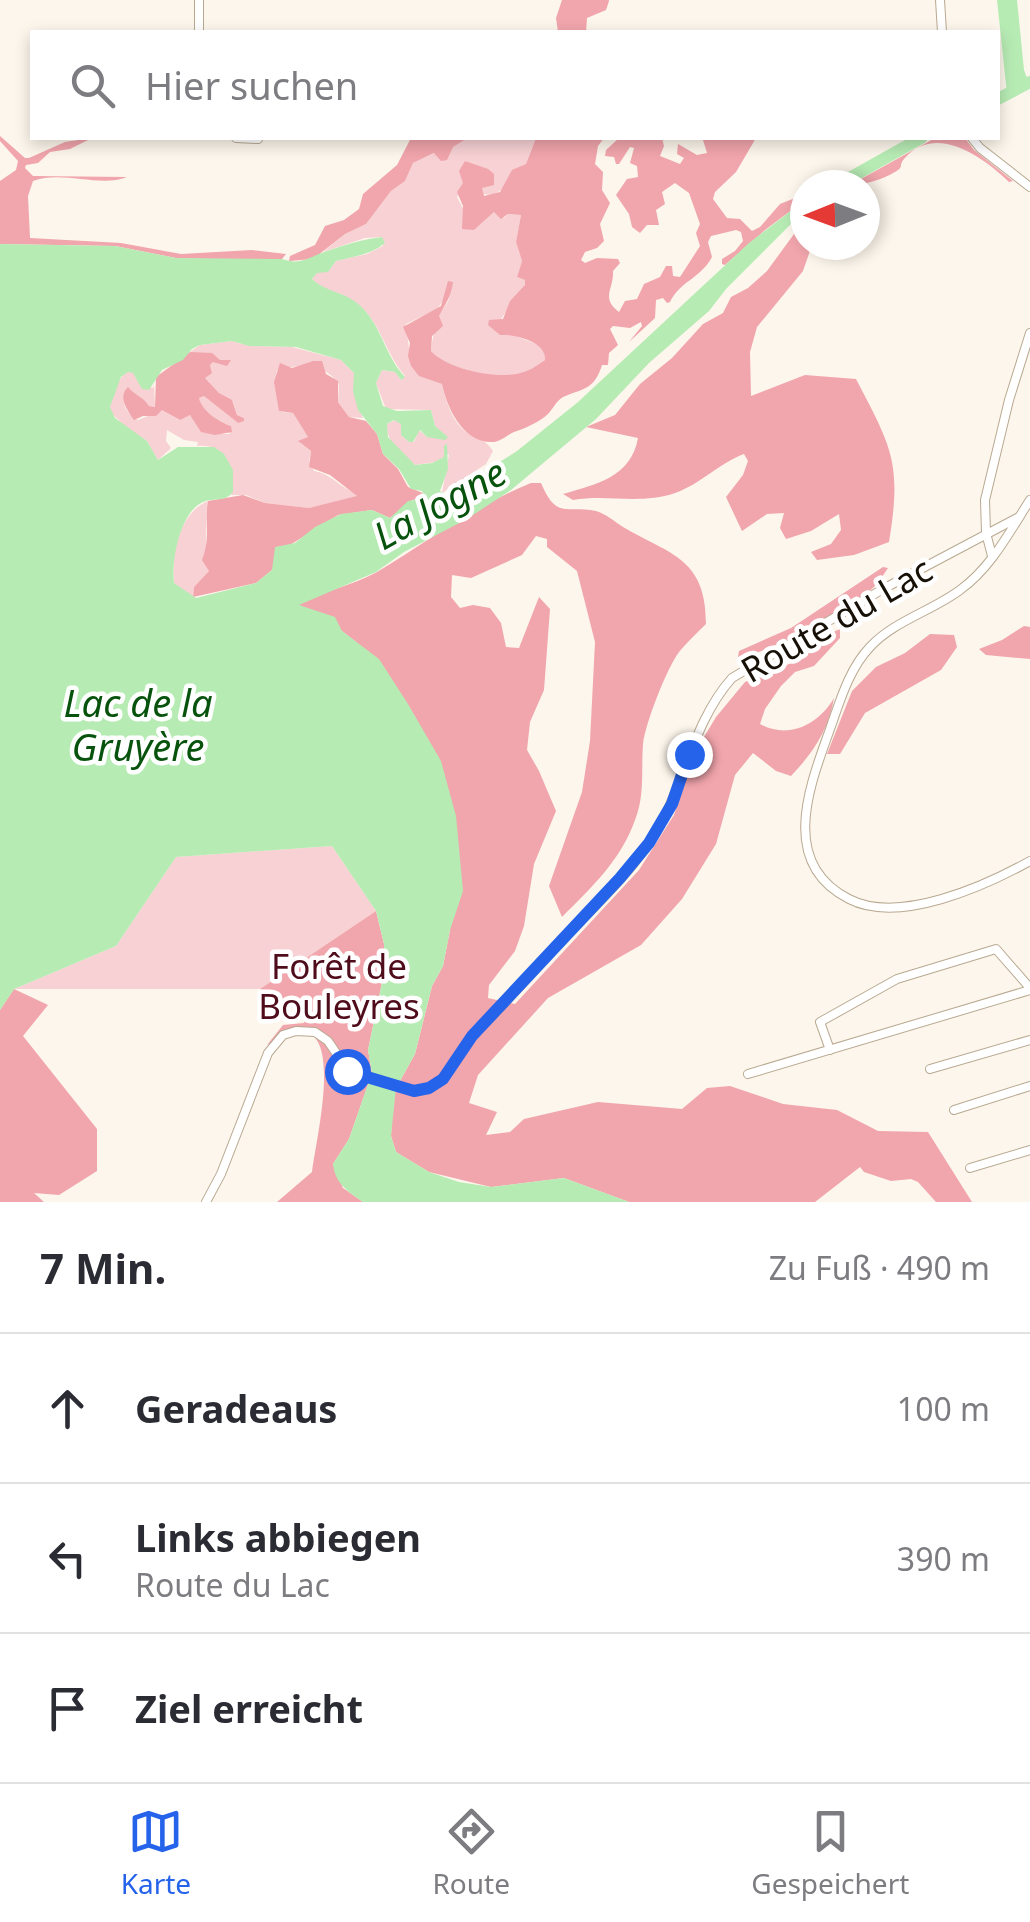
<!DOCTYPE html>
<html lang="de">
<meta charset="utf-8">
<style>
body{margin:0;font-family:"Noto Sans",sans-serif;background:#f7f7f7;color:#2b2b33}
.compass{position:absolute;left:790px;top:170px;width:90px;height:90px;border-radius:50%;background:#fff;box-shadow:0 5px 15px #0003;rotate:269deg}
.stop{position:absolute;width:30px;height:30px;margin:-22px;border:8px solid #2563eb;border-radius:50%;background:#fff}
.stop.end{background:#2563eb;border-color:#fff;box-shadow:0 2px 10px #0008}
.list{margin:0;padding:0;list-style:none}
h2{display:flex;justify-content:space-between;align-items:center;height:130px;margin:0;padding:0 40px;font-size:42px}
h2 small{font-size:32px;font-weight:400;color:#7c7c81}
.list li{display:grid;grid-template-columns:65px 1fr auto;gap:30px;align-items:center;box-sizing:border-box;height:150px;padding:0 40px;border-top:2px solid #e1e1e2}
.list b{display:block;font-size:38px;white-space:nowrap}
.list p{margin:0;font-size:32px;white-space:nowrap;color:#7c7c81}
.list em{font-size:32px;font-style:normal;color:#7c7c81}
.icon{flex:none;width:55px;height:55px;fill:none;stroke:currentColor;stroke-width:2;stroke-linecap:round;stroke-linejoin:round}
.map{position:relative;flex:none;width:1030px;height:1202px;overflow:hidden}
.search{position:absolute;background:#fff;box-shadow:0 5px 15px #0003;left:30px;right:30px;top:30px;height:110px;display:flex;align-items:center;gap:25px;box-sizing:border-box;padding:0 35px;border-radius:0px;color:#7c7c81;font-size:38px}
.sheet{height:580px;background:#fff}
nav{display:flex;justify-content:space-around;align-items:center;box-sizing:border-box;height:140px;border-top:2px solid #e1e1e2;background:#fff;font-size:28px;color:#7c7c81}
nav a{display:grid;justify-items:center;gap:5px}
nav .on{color:#2563eb}
.map>svg:first-child{display:block}
.green{fill:#f7d1d4}
.forest{fill:#f1a5ac}
.water{fill:#b7ebb4;fill-rule:evenodd}
.lines{fill:none;stroke-linecap:round;stroke-linejoin:round}
.river{stroke:#b7ebb4;stroke-width:12}
.minor-casing{stroke:#b9a991;stroke-width:10}
.minor{stroke:#fff;stroke-width:8}
.route{stroke:#2563eb;stroke-width:12}
.labels{text-anchor:middle;dominant-baseline:central;stroke-width:9;stroke-linejoin:round;paint-order:stroke}
.street-label{font-size:35px;fill:#161007;stroke:#fff}
.park-label{font-size:35px;fill:#4f0c1b;stroke:#fff}
.water-label{font-size:38px;font-style:italic;fill:#07520c;stroke:#fff}
</style>
<div class="map">
<svg width="1030" height="1202" viewBox="0 0 1030 1202">
<rect width="100%" height="100%" fill="#fdf6ec"/>
<!-- green -->
<g class="green">
<path d="M467 138H536L526 164 512 171 504 188 493 195 482 194V188L488 185 476 167 465 161 464 183 457 197 474 230 494 212 504 218 508 214 521 215 516 242 522 261 517 277 525 280V285L494 329 500 335 510 334 542 346 547 356 545 360C539 364 531 370 524 373 500 381 447 369 431 351 432 339 435 327 439 316 444 305 450 304 450 291L437 309 406 324 411 366 420 376 442 384C445 399 452 421 465 431 476 439 485 438 493 451L486 464 442 493 449 454 435 462 415 465C402 452 386 444 387 424L395 420 402 424 401 435 409 442H414L419 430 427 437 446 436 435 426 431 410 386 409 376 383 382 370 395 372 401 380 405 376C388 357 383 332 367 313 349 291 327 295 312 279L317 272 330 269 336 261 367 254 383 246 382 237 365 238 323 252 345 234 366 224 391 191 405 181 413 163Z"/>
<path d="M232 341 249 346 292 347 341 360 354 373 357 405 363 418 349 417 338 402 339 385C326 363 299 364 277 370 273 391 279 393 281 412L293 413 308 437 300 443 311 451 309 461 314 471C332 474 340 488 356 493V499L309 508 265 503 246 495H231C236 471 227 443 197 446L198 442 184 440 167 430 166 441 171 448 158 460 147 441 127 428 110 412C110 398 117 379 128 371L133 372 141 385 153 388 154 384 155 407 149 406C143 396 135 397 128 388 119 400 125 413 138 420L163 410 179 420 190 415 210 434H229L231 426C219 422 202 411 199 398L204 396 238 423 244 418 237 415 233 402 219 393 205 378V374L212 373 210 365 213 362 224 361 190 352 200 345Z"/>
<path d="M208 501C205 516 205 558 209 571L194 587 193 597 174 583C171 555 179 513 208 501Z"/>
<path d="M332 846 376 911 260 989H14L116 946 176 857Z"/>
</g>
<!-- forest -->
<g class="forest">
<path d="M562 0H609V1L606 10 587 18 586 32H558L556 18Z"/>
<path d="M0 136 25 158H29L65 142 92 138 70 149 50 152 38 163 26 165 25 168 33 176 127 177C100 188 62 170 33 181L28 196 30 238 121 243 181 254 252 250 286 254 282 259 275 261 176 258 115 246 0 244V181L16 170 18 161 0 141Z"/>
<path d="M411 138H467L453 147 447 160 441 161 434 153 413 163 405 181 391 191 366 224 345 234 313 259 289 261 290 256 315 245 325 226 344 220 359 209 363 194 397 165Z"/>
<path d="M536 138H604L598 146 595 164 603 172 602 190 610 203 600 224 604 241 597 248 585 252 581 260 585 263 597 258 618 259 620 263 613 271C614 290 600 297 619 312L625 301 637 299 644 284 660 277 666 266H672L673 276 680 277 700 246 696 233 700 224 689 193 675 183 662 192 665 204 656 210 659 225H647L640 233 632 227 629 214 616 195 627 179 638 177 637 166 630 163 634 148 630 147 619 164H616L614 157 605 156 606 150 619 138H662L664 146 660 156 680 164 684 158 677 154 678 144 697 155 707 153 703 140 694 138H756L736 172 715 192 713 199 727 218 740 219 752 231 760 227 780 204 805 194V200L765 230 725 265 722 264V259L735 251 743 241 741 232 736 230 711 236 708 242 712 257C700 279 680 281 670 302L667 303 663 298 656 300 655 318 629 342 642 326 641 322 630 328 613 326 610 329 618 345 609 353 608 365H602C594 390 584 388 563 397 556 401 553 409 548 414 539 422 526 428 514 432 507 435 502 441 494 442 463 444 447 408 442 384L419 376 411 366 408 356 410 343 403 327 441 306 448 281 453 282C451 297 446 303 439 316L443 326 432 336 431 351C447 369 500 381 524 372 531 370 539 364 545 360 547 342 516 334 500 335L488 325 489 320 503 319 510 301 525 285V280L517 277 522 261 516 242 521 215 508 214 501 219 494 212 474 230 462 229 463 206 457 192 463 183 459 171 465 161 488 169 494 174V185L482 188 484 196 500 192 512 170 526 164Z"/>
<path d="M935 138H965L974 150 1013 181 1009 182C984 158 936 122 904 159 898 166 905 166 895 172 884 179 864 185 850 185Z"/>
<path d="M805 219V245H812L803 271 757 327 750 352 751 396 805 375 856 379C892 448 902 463 889 542L854 555 817 560 811 552 831 544 841 530 839 514 811 531 786 539 780 528 784 513 767 514 742 531 726 497 743 475 748 461 744 454C719 463 701 484 675 493 640 505 607 494 573 500L563 494C597 484 631 477 638 438L586 427 615 415 640 384 672 358 703 324 723 313 731 297 748 288 767 271Z"/>
<path d="M190 352 212 353 220 360H231L227 366 213 362 210 365 212 373 205 378 219 393 232 400 237 415 244 418V421L238 423 204 396 199 398C202 411 219 422 231 426L232 432 215 435 201 432 190 415 180 420 162 410 156 416H143L134 420C128 411 117 397 128 387 135 396 143 396 149 406L155 407 156 377Z"/>
<path d="M313 361H322L326 374 338 381V402L349 417 366 421 377 434 383 454 398 469 408 487 425 494V498L412 500 390 518 372 510 338 515 290 545 272 570 256 583 193 597 194 587 209 571 202 560C211 537 204 524 208 501L243 495 265 503 309 508 357 496 330 475 309 467 311 451 298 441 308 437 293 413 279 411 274 382 280 363 292 368Z"/>
<path d="M531 483H541C557 520 565 505 596 511 606 514 614 521 623 527 671 555 706 558 706 624 697 633 687 642 679 652 667 668 645 724 643 744 641 771 645 795 635 820 621 860 591 888 562 917L549 886 582 792 590 741 595 642 577 571 547 547V539L536 536 522 555 471 578 452 575 451 597 460 608 473 605 490 608 501 623 506 647 519 648 539 597 550 609 544 690 530 722 527 750 539 771 556 811 534 864 524 926 515 951 489 985 488 998 515 1004 639 870 674 815 695 752 716 717 745 682 804 658 824 636 840 629V638L814 666 795 672 781 686 765 709 760 724C789 740 819 724 834 698 829 730 812 754 791 776L776 771 753 753 735 775 716 844 682 899 641 945 548 998 478 1075 469 1103 497 1112 486 1135 510 1132 524 1119 598 1102 682 1109 707 1088 730 1086 783 1104 837 1110 878 1131 928 1132 972 1202H936L918 1182 911 1179 891 1181 864 1172 860 1167 815 1202H629L564 1178 491 1187 429 1172 396 1152 391 1136 393 1103 396 1088 415 1054 432 986 443 966 450 930 379 660 342 631 298 605C323 590 352 586 377 572 427 542 476 505 531 483Z"/>
<path d="M883 567 888 568C884 574 879 582 874 587 854 605 762 658 738 657L739 651 791 628Z"/>
<path d="M1024 626 1030 627V659L986 655 979 649 1002 640Z"/>
<path d="M930 634 954 635 957 647 941 670 865 713 840 754H827L852 691 876 667 905 653Z"/>
<path d="M376 911 384 944V973L368 1050 372 1073 349 1139 333 1164 343 1188 363 1202H277L312 1172C317 1132 354 986 267 1045L283 1025 304 1023 307 1011 260 989Z"/>
<path d="M14 989 48 1005 23 1036 97 1129V1171L59 1195 34 1193 44 1202H0V1010Z"/>
</g>
<!-- water -->
<g class="water">
<path d="M997 0H1017L1024 70 1029 83 1007 94Z"/>
<path d="M805 200V214L791 224 726 289 709 311 649 363 596 419 511 490 467 519 404 552 376 572 299 605 335 617 342 631 379 659 408 704 441 761 456 816 463 891 450 930 443 966 432 986 415 1054 396 1088 391 1136 396 1152 429 1172 459 1182 491 1187 564 1178 629 1202H363C347 1191 335 1183 333 1164L349 1139 372 1073 368 1050 384 973V944L376 911 332 846 176 857 116 946 14 989 0 1010V244L115 246 176 258 282 259C302 266 310 256 327 251 345 245 363 239 382 237L385 243C372 254 353 257 336 261L328 272 317 273 312 279C329 295 349 290 367 313 383 333 387 358 405 377L401 380 395 372 382 370 376 383 383 406 397 411 431 410 435 426 448 437 445 440 427 437 420 430 413 442H409L401 435V424L394 420 387 424 388 437 415 465 432 463 444 457V446L447 444 448 469 440 491 447 495 517 451 578 402 749 243ZM232 341 249 346 296 347 341 360 354 373 353 391 358 410 377 434 383 454 399 469 411 489 422 491 425 498 408 501 390 518 372 510 341 514 315 527 295 543 275 547 272 570 256 583 196 598 174 583C171 561 180 512 203 502 215 497 224 503 233 492V470L224 454 214 447H178L158 460 147 441 115 418 110 407 121 377 128 372 133 373 142 389 149 390 162 370 183 360 192 349 200 345Z"/>
</g>
<g class="lines">
<!-- river -->
<g class="river">
<path d="M998 99 1030 82"/>
<path d="M837 185 921 138"/>
</g>
<!-- minor casing -->
<g class="minor-casing">
<g id="minor">
<path d="M940 0 942 32"/>
<path d="M199 32V0"/>
<path d="M236 138 258 139"/>
<path d="M972 138 980 148 1030 187"/>
<path d="M1030 500C1010 531 991 568 960 590 932 611 894 621 870 647 849 669 840 701 830 729 810 785 778 863 849 899 899 925 985 886 1030 861"/>
<path d="M992 556 986 533 985 500 1009 400 1030 333"/>
<path d="M830 1050 820 1022 897 979 996 949 1030 988"/>
<path d="M930 1069 1030 1040"/>
<path d="M748 1074 1030 990"/>
<path d="M954 1110 1030 1086"/>
<path d="M970 1168 1030 1150"/>
<path d="M206 1202 221 1174 268 1053 283 1035 296 1031 315 1032 328 1041 349 1072 414 1091 429 1088 443 1079 472 1036C505 1004 535 969 567 935 595 906 626 877 649 843 684 793 690 725 732 678L883 589 1019 517"/>
</g>
</g>
<!-- minor -->
<use href="#minor" class="minor"/>
</g>
<g class="lines">
<!-- route -->
<path class="route" d="M347 1071 414 1091 429 1088 443 1079 472 1036 620 878 649 843 672 804 689 754"/>
</g>
<g class="labels">
<!-- street labels -->
<g class="street-label">
<text transform="translate(836 619) rotate(-30)">Route du Lac</text>
</g>
<!-- park labels -->
<g class="park-label">
<text x="339" y="965">Forêt de<tspan x="339" dy="40">Bouleyres</tspan></text>
</g>
<!-- water labels -->
<g class="water-label">
<text transform="translate(439 503) rotate(-29)">La Jogne</text>
<text x="138" y="702">Lac de la<tspan x="138" dy="44">Gruyère</tspan></text>
</g>
</g>
</svg>
<svg class="compass" viewBox="-18 -18 36 36"><path d="M0-13l5 13h-10z" fill="#e53935"/><path d="M0 13l5-13h-10z" fill="#7c7c81"/></svg>
<div class="stop" style="left:347px;top:1071px"></div>
<div class="stop end" style="left:689px;top:754px"></div>
<div class="search"><svg class="icon" aria-label="search" viewBox="0 0 24 24"><circle cx="10" cy="10" r="6"/><path d="M15 15l6 6"/></svg>Hier suchen</div>
</div>
<section class="sheet">
<h2>7 Min.<small>Zu Fuß · 490 m</small></h2>
<ul class="list">
<li><svg class="icon" aria-label="ahead" viewBox="0 0 24 24"><path d="M12 20V5M6 11l6-6 6 6"/></svg><div><b>Geradeaus</b></div><em>100 m</em></li>
<li><svg class="icon" aria-label="left" viewBox="0 0 24 24"><path d="M17 20v-9H6M10 6l-5 5 5 5"/></svg><div><b>Links abbiegen</b><p>Route du Lac</p></div><em>390 m</em></li>
<li><svg class="icon" aria-label="arrive" viewBox="0 0 24 24"><path d="M6 21V4h12l-3 4 3 4H6"/></svg><div><b>Ziel erreicht</b></div></li>
</ul>
</section>
<nav>
<a class="on"><svg class="icon" aria-label="map" viewBox="0 0 24 24"><path d="M3 6l6-2 6 2 6-2v14l-6 2-6-2-6 2zM9 4v14M15 6v14"/></svg>Karte</a>
<a><svg class="icon" aria-label="directions" viewBox="0 0 24 24"><path d="M12 3l9 9-9 9-9-9zM9 14v-3h6M13 9l2 2-2 2"/></svg>Route</a>
<a><svg class="icon" aria-label="saved" viewBox="0 0 24 24"><path d="M7 4h10v16l-5-4-5 4z"/></svg>Gespeichert</a>
</nav>
